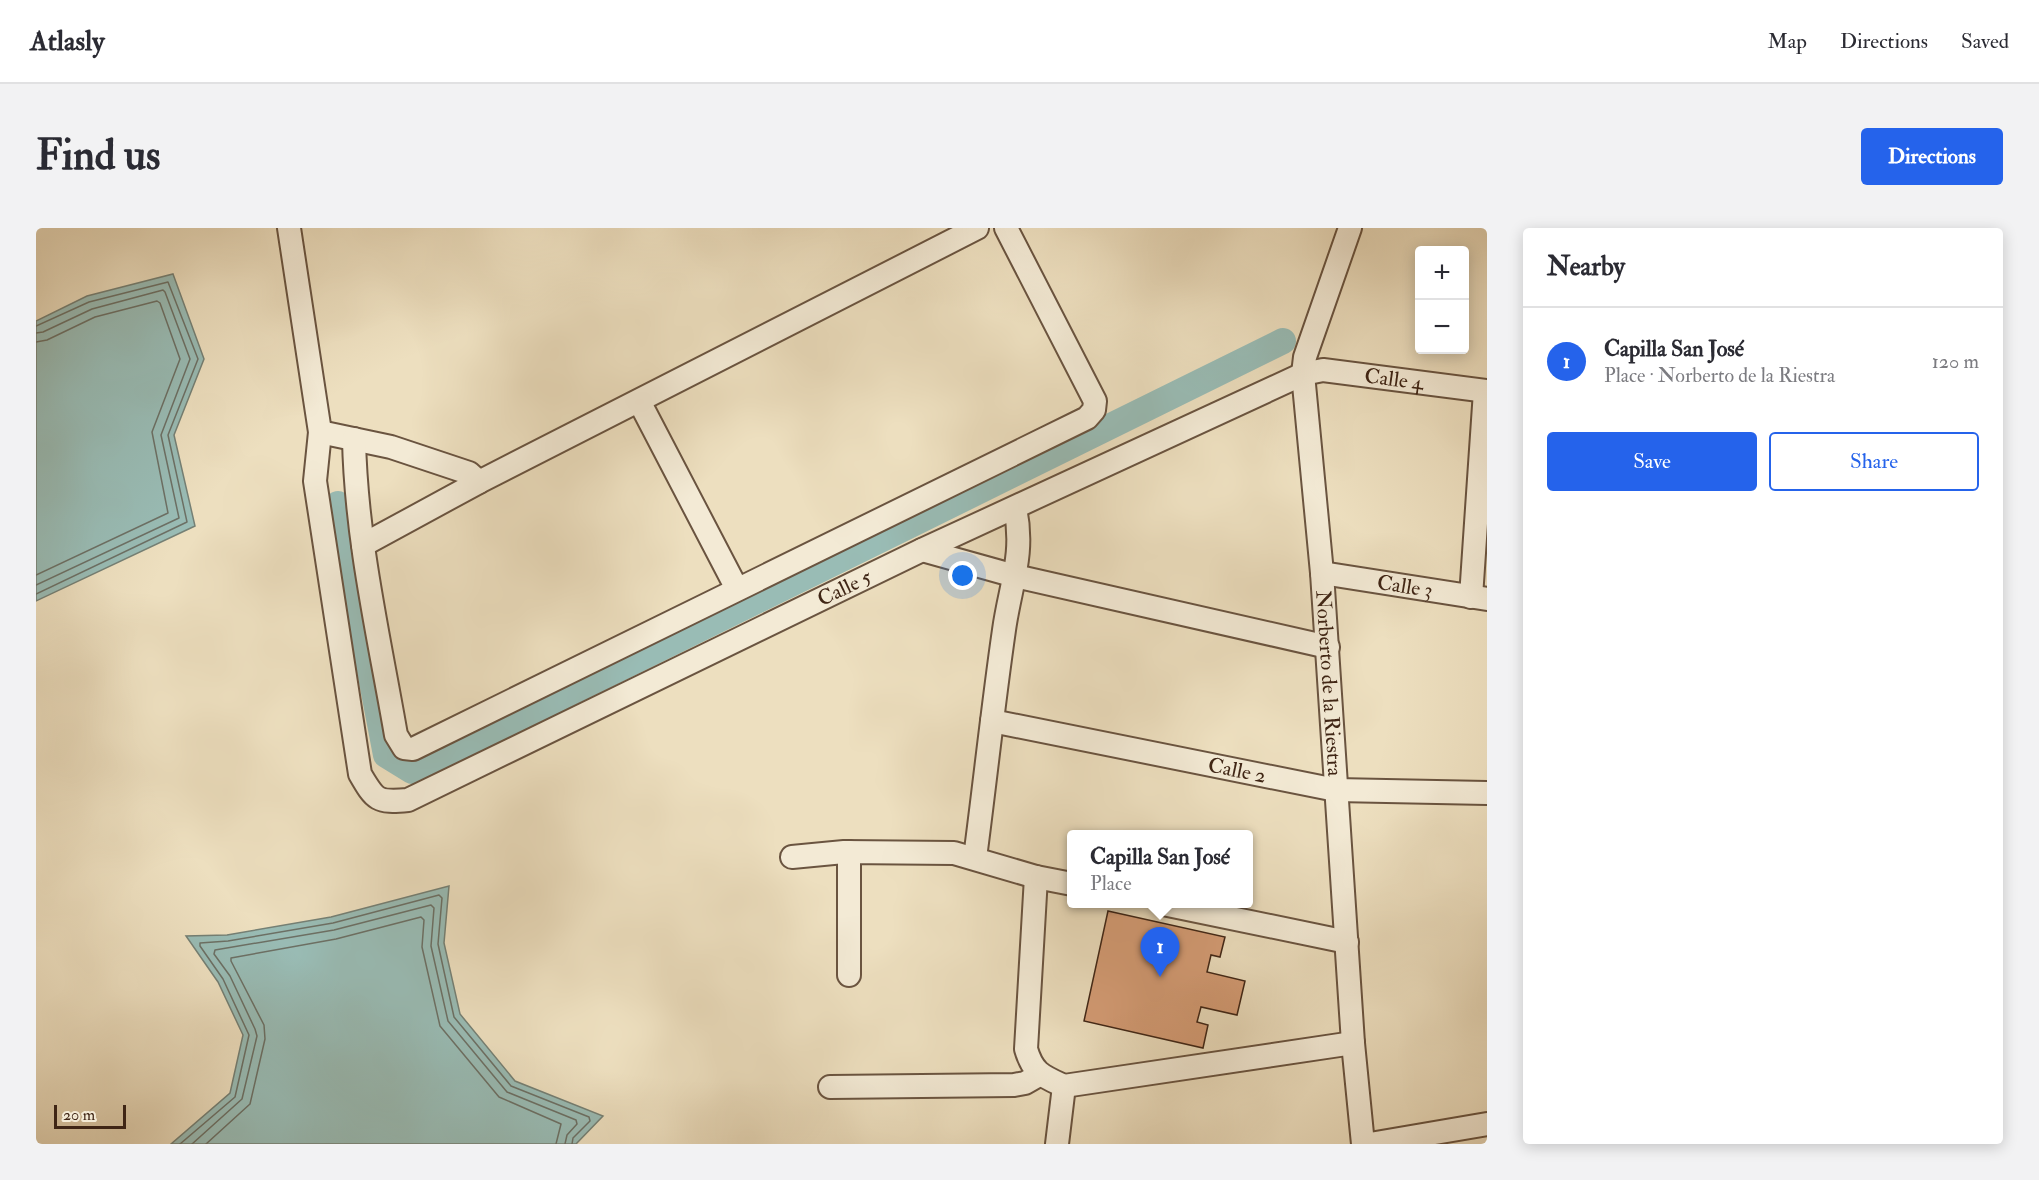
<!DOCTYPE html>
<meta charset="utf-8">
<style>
body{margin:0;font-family:"IM FELL Double Pica",serif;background:#f2f2f3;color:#2b2b33}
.controls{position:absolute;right:18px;top:18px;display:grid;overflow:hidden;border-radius:6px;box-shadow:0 3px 15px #0003}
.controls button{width:54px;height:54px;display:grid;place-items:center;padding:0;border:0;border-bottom:2px solid #e1e1e2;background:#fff;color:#2b2b33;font:30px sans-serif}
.scale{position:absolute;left:18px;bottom:15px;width:72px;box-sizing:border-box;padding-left:6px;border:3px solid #3f2515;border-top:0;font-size:16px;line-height:21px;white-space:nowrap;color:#3f2515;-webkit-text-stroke:4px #f3ead5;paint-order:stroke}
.you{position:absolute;left:927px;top:348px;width:21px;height:21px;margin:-15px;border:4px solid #fff;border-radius:50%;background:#1a73e8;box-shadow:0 0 0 9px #1a73e833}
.badge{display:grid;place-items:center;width:39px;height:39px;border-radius:50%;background:#2563eb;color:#fff;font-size:20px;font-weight:700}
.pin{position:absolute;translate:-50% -50px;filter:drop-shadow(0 2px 3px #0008)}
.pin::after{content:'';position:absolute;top:32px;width:21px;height:18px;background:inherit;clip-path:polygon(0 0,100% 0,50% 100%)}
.popup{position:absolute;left:1031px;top:602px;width:186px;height:78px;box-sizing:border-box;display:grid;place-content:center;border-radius:6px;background:#fff;filter:drop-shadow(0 2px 4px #0005);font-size:20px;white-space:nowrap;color:#7c7c81}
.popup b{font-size:22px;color:#2b2b33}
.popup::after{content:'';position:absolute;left:50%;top:100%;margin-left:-12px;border:12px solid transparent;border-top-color:#fff}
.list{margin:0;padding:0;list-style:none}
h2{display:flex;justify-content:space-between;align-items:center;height:78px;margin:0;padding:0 24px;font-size:26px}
h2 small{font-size:20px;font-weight:400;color:#7c7c81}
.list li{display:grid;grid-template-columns:39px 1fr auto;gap:18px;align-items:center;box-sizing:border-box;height:108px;padding:0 24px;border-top:2px solid #e1e1e2}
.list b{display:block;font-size:22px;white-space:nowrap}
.list p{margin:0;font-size:20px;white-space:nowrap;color:#7c7c81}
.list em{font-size:20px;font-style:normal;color:#7c7c81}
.actions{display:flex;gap:12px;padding:18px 24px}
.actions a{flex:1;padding:14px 0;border:2px solid #2563eb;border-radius:6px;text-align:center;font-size:21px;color:#2563eb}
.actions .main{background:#2563eb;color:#fff}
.map{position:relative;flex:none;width:1451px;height:916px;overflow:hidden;border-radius:6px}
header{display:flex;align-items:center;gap:36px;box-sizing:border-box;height:84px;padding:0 30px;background:#fff;border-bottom:2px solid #e1e1e2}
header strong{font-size:28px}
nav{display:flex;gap:33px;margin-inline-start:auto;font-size:21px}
.intro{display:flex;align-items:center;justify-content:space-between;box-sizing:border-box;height:144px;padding:0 36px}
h1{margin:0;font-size:42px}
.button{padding:15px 27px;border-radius:6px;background:#2563eb;color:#fff;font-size:21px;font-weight:700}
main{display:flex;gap:36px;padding:0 36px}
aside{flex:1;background:#fff;border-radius:6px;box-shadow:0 3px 15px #0003}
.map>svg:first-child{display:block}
.water{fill:#99bcb5;stroke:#758075;stroke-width:1.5}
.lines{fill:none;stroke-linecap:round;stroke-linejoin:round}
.shore{stroke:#6c7065;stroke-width:1.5}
.canal{stroke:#99bcb5;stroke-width:26}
.building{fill:#d59c75;stroke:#3f2515;stroke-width:1.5}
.minor-casing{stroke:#6a5440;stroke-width:26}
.minor{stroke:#f3ead5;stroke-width:22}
.labels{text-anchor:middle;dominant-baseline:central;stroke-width:4.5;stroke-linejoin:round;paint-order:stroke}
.street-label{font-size:21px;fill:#3f2515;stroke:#f3ead5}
</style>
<header>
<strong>Atlasly</strong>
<nav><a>Map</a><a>Directions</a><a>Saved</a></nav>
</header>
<div class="intro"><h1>Find us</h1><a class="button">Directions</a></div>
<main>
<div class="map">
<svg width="1451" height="916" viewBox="0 0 1451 916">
<rect width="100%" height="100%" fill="#eddfbf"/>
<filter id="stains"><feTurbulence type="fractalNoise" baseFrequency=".00333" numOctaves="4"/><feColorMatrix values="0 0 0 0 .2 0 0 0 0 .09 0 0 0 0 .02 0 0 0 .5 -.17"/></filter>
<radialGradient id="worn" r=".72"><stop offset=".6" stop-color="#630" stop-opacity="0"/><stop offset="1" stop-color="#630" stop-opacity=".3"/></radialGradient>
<!-- water -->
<g class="water">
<path d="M137 46 168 131 138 207 159 298 0 373V93L51 68Z"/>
<path d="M413 658 408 715 424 786 479 853 567 888 540 916H135L194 865 207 807 182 754 150 708 191 707 295 689Z"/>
</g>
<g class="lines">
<!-- shore -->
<g class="shore">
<path d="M0 98 53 74 132 54 162 131 132 207 151 294 0 366"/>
<path d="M0 105 7 104 56 81 127 62 129 64 154 131 125 207 143 290 0 357"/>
<path d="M0 114 11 112 59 89 121 73 124 75 144 131 116 204 132 285 0 347"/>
<path d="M144 916 199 869 213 807 187 751 164 718V715L192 713 297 695 403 667 406 670 402 716 418 789 475 858 553 889 554 893 537 910 536 916"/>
<path d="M156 916 206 871 221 808 219 801 194 748 178 726 179 722 298 702 395 677 398 680 395 718 412 793 471 864 540 892 541 896 531 907 529 916"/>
<path d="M170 916 214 876 229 811 228 797 195 733V730L300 711 385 689 388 692 386 719 404 798 463 869 525 896 520 916"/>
</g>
<!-- canal -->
<path class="canal" d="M302 276 350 527 376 543 1247 113"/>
</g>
<!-- building -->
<path class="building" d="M1072 683 1189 709 1184 729 1175 727 1171 744 1209 753 1201 787 1165 779 1161 794 1172 797 1167 820 1048 793Z"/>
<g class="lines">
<!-- minor casing -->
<g class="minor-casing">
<g id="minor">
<path id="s1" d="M253 0 284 204 279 253 324 546C339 572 341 575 372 572L886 322 1267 146 1287 142 1451 163"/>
<path id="s2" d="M1314 0 1269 129 1267 146 1286 345 1317 815 1327 916"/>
<path d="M603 173 701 361"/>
<path d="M284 204 355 219 433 245 443 254 941 0"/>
<path d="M318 211C320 311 343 409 360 507L368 520 377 521 1051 190 1058 182 1059 173 970 0"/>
<path d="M327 317 443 254"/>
<path d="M886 322 979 348 1292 419"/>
<path id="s3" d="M1286 345 1451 371"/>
<path d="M1435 369 1449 163"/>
<path id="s4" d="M956 493 1300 562 1451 565"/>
<path d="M813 624V747"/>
<path d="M756 629 808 624 918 625 1000 649 1036 656"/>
<path d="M939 630C949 554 957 478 968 402 974 358 989 326 979 280"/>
<path d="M1000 649 990 821C997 845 1006 848 1028 858L1317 815"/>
<path d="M1127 676 1311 714"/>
<path d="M794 859 978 857 989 855 1003 847"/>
<path d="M1021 916 1028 858"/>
<path d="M1334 916 1451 896"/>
</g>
</g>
<!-- minor -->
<use href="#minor" class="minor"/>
</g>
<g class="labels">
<!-- street labels -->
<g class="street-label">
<text stroke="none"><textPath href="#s1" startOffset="1696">Calle 4</textPath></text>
<text stroke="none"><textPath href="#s3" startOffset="84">Calle 3</textPath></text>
<text stroke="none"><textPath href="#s1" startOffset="1098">Calle 5</textPath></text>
<text stroke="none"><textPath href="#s2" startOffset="464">Norberto de la Riestra</textPath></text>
<text stroke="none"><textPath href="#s4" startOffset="250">Calle 2</textPath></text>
</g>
</g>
<rect width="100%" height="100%" filter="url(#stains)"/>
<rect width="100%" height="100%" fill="url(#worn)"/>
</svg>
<div class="controls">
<button>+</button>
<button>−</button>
</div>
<div class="scale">20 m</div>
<div class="you"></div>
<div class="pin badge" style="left:1124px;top:749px">1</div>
<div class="popup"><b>Capilla San José</b>Place</div>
</div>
<aside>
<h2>Nearby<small></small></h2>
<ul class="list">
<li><span class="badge">1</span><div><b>Capilla San José</b><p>Place · Norberto de la Riestra</p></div><em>120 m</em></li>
</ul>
<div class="actions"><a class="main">Save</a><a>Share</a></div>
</aside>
</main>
